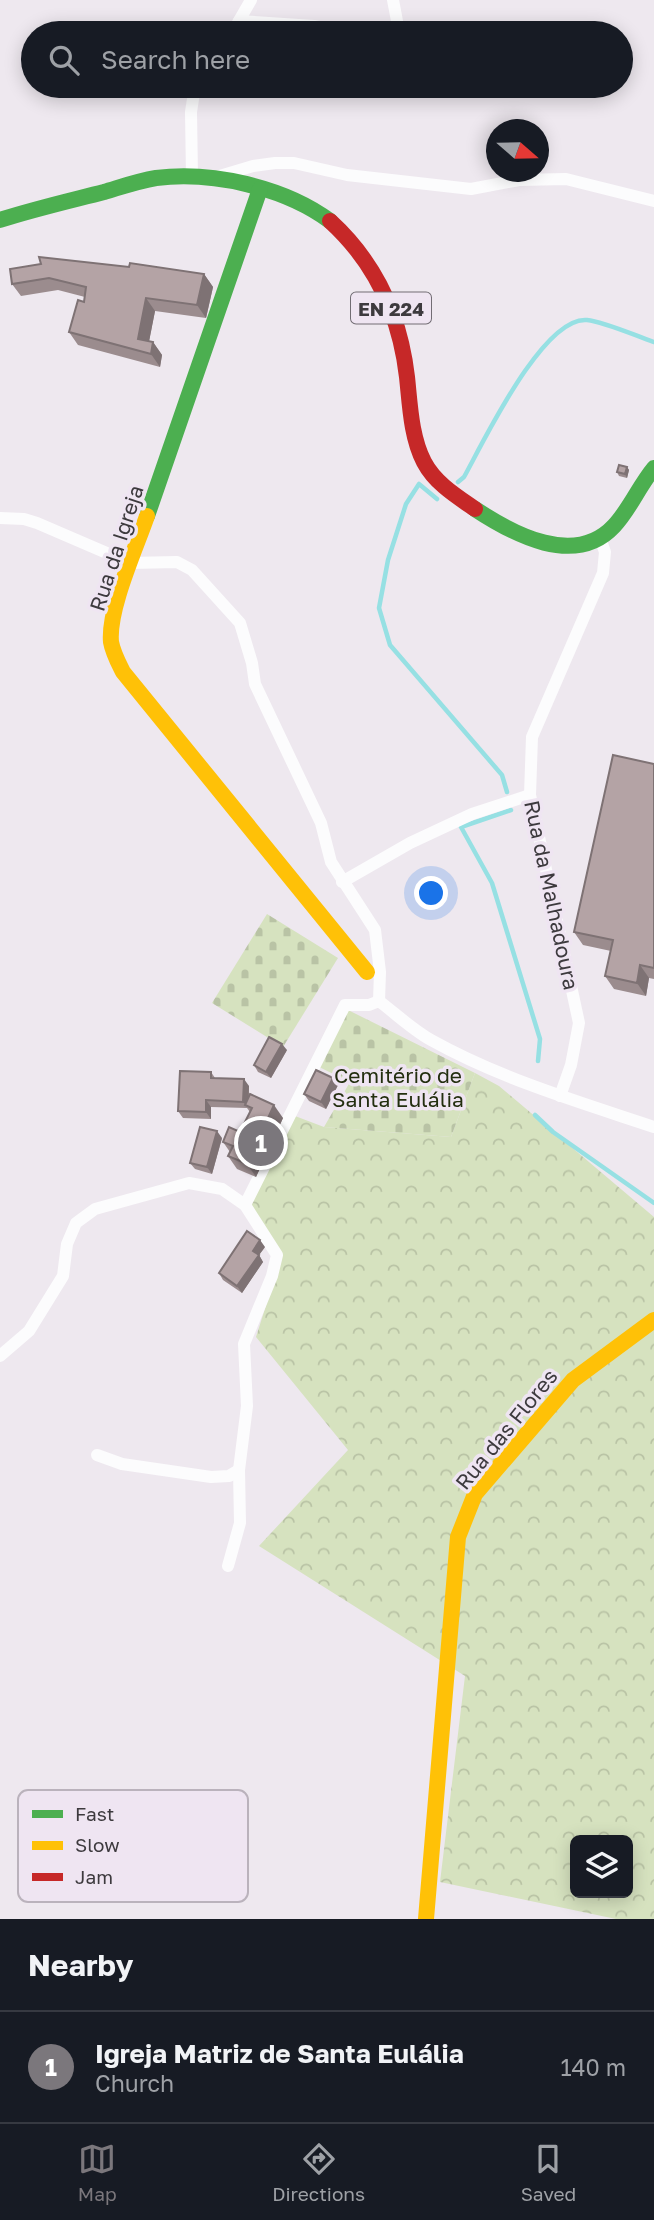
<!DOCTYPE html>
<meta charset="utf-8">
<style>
body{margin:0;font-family:"Golos Text",sans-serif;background:#20242c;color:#f1f3f6}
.controls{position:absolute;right:21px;bottom:21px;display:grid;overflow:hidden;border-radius:10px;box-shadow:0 4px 18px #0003}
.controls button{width:63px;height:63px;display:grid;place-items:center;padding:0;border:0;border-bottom:2px solid #363941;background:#171b24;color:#f1f3f6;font:35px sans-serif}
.compass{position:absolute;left:486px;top:119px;width:63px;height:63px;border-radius:50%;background:#171b24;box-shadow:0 4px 18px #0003;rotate:110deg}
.you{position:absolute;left:432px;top:894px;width:24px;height:24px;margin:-18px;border:5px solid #fff;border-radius:50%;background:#1a73e8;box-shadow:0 0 0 10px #1a73e833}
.badge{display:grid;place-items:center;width:46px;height:46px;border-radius:50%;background:#7b777c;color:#fff;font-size:23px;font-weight:700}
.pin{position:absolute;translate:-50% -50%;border:4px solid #fff;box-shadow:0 2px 7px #0006}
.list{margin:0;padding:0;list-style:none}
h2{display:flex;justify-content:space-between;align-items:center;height:91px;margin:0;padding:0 28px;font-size:30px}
h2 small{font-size:23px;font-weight:400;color:#9ea1a6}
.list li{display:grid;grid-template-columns:46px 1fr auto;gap:21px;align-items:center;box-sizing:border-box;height:112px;padding:0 28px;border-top:2px solid #363941}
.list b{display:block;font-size:26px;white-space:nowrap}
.list p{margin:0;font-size:23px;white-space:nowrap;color:#9ea1a6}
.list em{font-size:23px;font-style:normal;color:#9ea1a6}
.icon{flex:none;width:38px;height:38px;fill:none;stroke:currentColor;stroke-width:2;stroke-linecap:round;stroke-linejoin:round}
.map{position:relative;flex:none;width:654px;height:1919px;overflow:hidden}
.search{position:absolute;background:#171b24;box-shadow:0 4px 18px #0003;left:21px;right:21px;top:21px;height:77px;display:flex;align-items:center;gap:18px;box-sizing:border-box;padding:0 24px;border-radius:38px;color:#9ea1a6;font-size:26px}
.sheet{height:203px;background:#171b24}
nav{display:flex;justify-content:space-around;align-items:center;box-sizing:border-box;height:98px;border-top:2px solid #363941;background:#171b24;font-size:19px;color:#9ea1a6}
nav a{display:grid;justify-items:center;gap:4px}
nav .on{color:#7b777c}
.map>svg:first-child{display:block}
.forest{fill:url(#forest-crowns);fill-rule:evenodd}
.cemetery{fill:url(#cemetery-stones)}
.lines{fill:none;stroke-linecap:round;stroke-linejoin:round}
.stream{stroke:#96e0e3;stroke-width:4.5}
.street{stroke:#fcfcfd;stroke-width:12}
.fast{stroke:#4caf50;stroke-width:16}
.slow{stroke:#ffc107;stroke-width:16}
.jam{stroke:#c62828;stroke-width:16}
.wall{fill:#9b8c8e}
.shaded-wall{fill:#7e7274}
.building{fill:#b4a3a5;stroke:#7e7274;stroke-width:2}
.labels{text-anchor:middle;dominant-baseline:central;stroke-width:7;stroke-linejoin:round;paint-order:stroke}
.shield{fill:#efe5f2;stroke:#726d74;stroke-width:2}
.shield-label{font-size:19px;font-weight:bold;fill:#3d3a3e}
.street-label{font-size:21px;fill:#3d3a3e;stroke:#efe5f2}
.park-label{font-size:21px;fill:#232e0f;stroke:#efe5f2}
.key{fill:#efe5f2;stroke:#bab2bc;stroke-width:2}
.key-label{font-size:19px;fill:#3d3a3e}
</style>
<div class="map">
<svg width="654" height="1919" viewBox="0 0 654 1919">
<defs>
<pattern id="forest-crowns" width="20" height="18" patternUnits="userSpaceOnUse" patternTransform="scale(1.75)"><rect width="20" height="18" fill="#d6e2bf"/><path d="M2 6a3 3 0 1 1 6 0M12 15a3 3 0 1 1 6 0" fill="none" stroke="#b9c3a5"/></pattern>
<pattern id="cemetery-stones" width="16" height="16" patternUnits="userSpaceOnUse" patternTransform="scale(1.75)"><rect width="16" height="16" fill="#d6e2bf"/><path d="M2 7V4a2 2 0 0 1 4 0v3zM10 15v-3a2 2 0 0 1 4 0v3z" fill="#b9c3a5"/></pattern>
</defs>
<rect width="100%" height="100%" fill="#eee8ef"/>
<!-- forest -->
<path class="forest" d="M475 1073 499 1086 654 1217V1919H616L440 1882 465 1676 259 1546 348 1450 256 1337 282 1255 250 1206 295 1116 324 1127 451 1137ZM575 1840H628V1893H575Z"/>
<!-- cemetery -->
<g class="cemetery">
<path d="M267 914 338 958 283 1047 212 1003Z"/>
<path d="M348 1010 475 1073 451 1137 324 1127 350 1082 319 1067Z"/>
</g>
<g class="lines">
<!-- stream -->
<g class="stream">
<path d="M458 482 464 477C483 443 543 316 587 320 605 322 636 336 654 342"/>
<path d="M437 499 419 484 406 504 388 560 379 608 390 645 502 775 507 792"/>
<path d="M511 810 461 827 492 883 540 1039 538 1061"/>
<path d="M535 1115 553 1132 654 1203"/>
</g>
<!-- street -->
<g class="street">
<path d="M239 21 314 26 353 33"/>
<path d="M232 33 251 0"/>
<path d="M369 33 394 28 397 21 393 0"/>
<path d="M192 176 191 112 195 86"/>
<path d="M213 178 253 166 275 163H294L347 175 471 189 519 180 566 179 654 201"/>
<path d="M0 518 24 519 37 523 130 563 177 562 192 570 240 623 252 663 255 684 321 823 331 862 375 930 380 972 379 1001"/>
<path d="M342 882 410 843 472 814 530 795"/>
<path d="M379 1001C396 1014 413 1030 431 1040 501 1079 579 1102 654 1127"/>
<path d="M560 1096 571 1065 579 1023 530 795 532 737 603 573 605 552 600 538"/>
<path d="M245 1205 345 1005H369L379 1001"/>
<path d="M0 1356 29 1331 63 1276 67 1244 76 1223 95 1209 189 1183 222 1189 245 1205 277 1255 272 1276 244 1344 247 1406 239 1470 240 1523 228 1566"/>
<path d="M97 1455 122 1464 211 1477 229 1476 239 1470"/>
</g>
<!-- fast -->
<g class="fast">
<path d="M0 220C34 209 69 201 104 192 121 187 138 181 156 178 212 171 284 187 330 221"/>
<path d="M475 509C513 534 575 568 614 526 630 509 639 486 654 468"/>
<path d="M147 516 260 189"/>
</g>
<!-- slow -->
<g class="slow">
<path d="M147 516C136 548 108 609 111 642 113 653 118 662 123 672L367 972"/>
<path d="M426 1919 458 1537 475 1494 573 1380 654 1320"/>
</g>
<!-- jam -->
<path class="jam" d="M330 221C376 263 400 316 407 377 410 405 411 437 424 462 435 483 456 496 475 509"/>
</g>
<!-- wall -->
<g class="wall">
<path d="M129 267 204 274 213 287 206 318 155 311 149 341 153 342 162 355 160 367 78 345 69 332 84 302 85 297 58 290 21 296 12 284 10 269Z"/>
<path d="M627 467 629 470 627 478 619 476 617 472Z"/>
<path d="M654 764V979L649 978 646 996 614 989 605 976 611 951 583 945 574 932Z"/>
<path d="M287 1050 271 1078 258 1072 254 1065Z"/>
<path d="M211 1072 215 1078 249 1086V1097L283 1118 256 1177 237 1169 228 1156 230 1152 223 1142 240 1132 250 1112 247 1108 211 1107V1119L183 1118 178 1111Z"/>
<path d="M338 1085 326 1109 309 1101 304 1094Z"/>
<path d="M222 1138 212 1174 195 1169 190 1163Z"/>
<path d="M265 1247 259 1255 263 1262 242 1293 223 1280 219 1273Z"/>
</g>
<!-- shaded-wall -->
<g class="shaded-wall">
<path d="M204 274 213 287 206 318 197 305Z"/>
<path d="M146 298 155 311 147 352 138 339Z"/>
<path d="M153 342 162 355 160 367 151 354Z"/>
<path d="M627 467 629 470 627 478 625 474Z"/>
<path d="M640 965 649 978 646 996 637 983Z"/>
<path d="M282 1044 287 1050 271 1078 266 1072Z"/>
<path d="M333 1078 338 1085 326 1109 321 1102Z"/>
<path d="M244 1079 249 1086 248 1107 243 1102Z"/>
<path d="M206 1100 211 1107V1119L206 1112Z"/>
<path d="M274 1105 283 1118 256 1177 247 1164Z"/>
<path d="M217 1131 222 1138 212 1174 207 1167Z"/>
<path d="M260 1240 265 1247 259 1255 263 1262 242 1293 237 1286 253 1251Z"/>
</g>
<!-- building -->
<g class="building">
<path d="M39 257 129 267 130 263 204 274 197 305 146 298 138 339 153 342 151 354 69 332 78 300 84 302 86 287 49 278 12 284 10 269 41 264Z"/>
<path d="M619 465 627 467 625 474 617 472Z"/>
<path d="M613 755 654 764V968L640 965 637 983 605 976 613 940 574 932Z"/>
<path d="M269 1037 282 1044 266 1072 254 1065Z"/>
<path d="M316 1070 333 1078 321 1102 304 1094Z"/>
<path d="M180 1071 211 1072V1078L244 1079 243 1102 206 1100V1112L178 1111Z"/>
<path d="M250 1094 274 1105 247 1164 228 1156 233 1146 223 1142 229 1127 240 1132 252 1108 245 1105Z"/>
<path d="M200 1127 217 1131 207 1167 190 1163Z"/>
<path d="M247 1231 260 1240 253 1251 259 1255 237 1286 219 1273Z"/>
</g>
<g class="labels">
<!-- shield labels -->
<rect class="shield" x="351" y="292.5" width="80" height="31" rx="5"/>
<g class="shield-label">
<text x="391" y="308">EN 224</text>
</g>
<!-- street labels -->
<g class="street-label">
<text transform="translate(116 548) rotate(-72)">Rua da Igreja</text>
<text transform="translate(552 895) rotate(78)">Rua da Malhadoura</text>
<text transform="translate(506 1429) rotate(-51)">Rua das Flores</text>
</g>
<!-- park labels -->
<g class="park-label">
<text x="398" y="1075">Cemitério de<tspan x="398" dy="24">Santa Eulália</tspan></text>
</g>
</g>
<!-- legend -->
<rect x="18" y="1790" width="230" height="112" rx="10" class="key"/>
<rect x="32" y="1810" width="31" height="8" fill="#4caf50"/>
<rect x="32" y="1841" width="31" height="9" fill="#ffc107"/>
<rect x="32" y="1873" width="31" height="8" fill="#c62828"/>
<g class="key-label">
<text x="75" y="1821">Fast</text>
<text x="75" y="1852">Slow</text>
<text x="75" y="1884">Jam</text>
</g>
</svg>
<div class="controls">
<button><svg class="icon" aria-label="layers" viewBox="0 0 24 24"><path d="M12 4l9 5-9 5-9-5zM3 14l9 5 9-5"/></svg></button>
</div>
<svg class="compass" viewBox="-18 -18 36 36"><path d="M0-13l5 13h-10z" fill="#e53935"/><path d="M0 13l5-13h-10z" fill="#9ea1a6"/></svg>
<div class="you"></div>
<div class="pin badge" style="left:261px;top:1143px">1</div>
<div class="search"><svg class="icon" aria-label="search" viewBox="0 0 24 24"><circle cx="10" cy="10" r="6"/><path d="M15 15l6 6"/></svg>Search here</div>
</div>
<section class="sheet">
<h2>Nearby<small></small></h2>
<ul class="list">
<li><span class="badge">1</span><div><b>Igreja Matriz de Santa Eulália</b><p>Church</p></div><em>140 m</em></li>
</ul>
</section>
<nav>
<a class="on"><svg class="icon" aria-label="map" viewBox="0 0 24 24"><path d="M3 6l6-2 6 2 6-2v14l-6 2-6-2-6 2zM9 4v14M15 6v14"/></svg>Map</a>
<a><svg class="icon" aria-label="directions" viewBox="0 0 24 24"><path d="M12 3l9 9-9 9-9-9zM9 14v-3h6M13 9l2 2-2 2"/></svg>Directions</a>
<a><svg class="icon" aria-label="saved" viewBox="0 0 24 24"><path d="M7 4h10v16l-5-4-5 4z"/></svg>Saved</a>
</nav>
